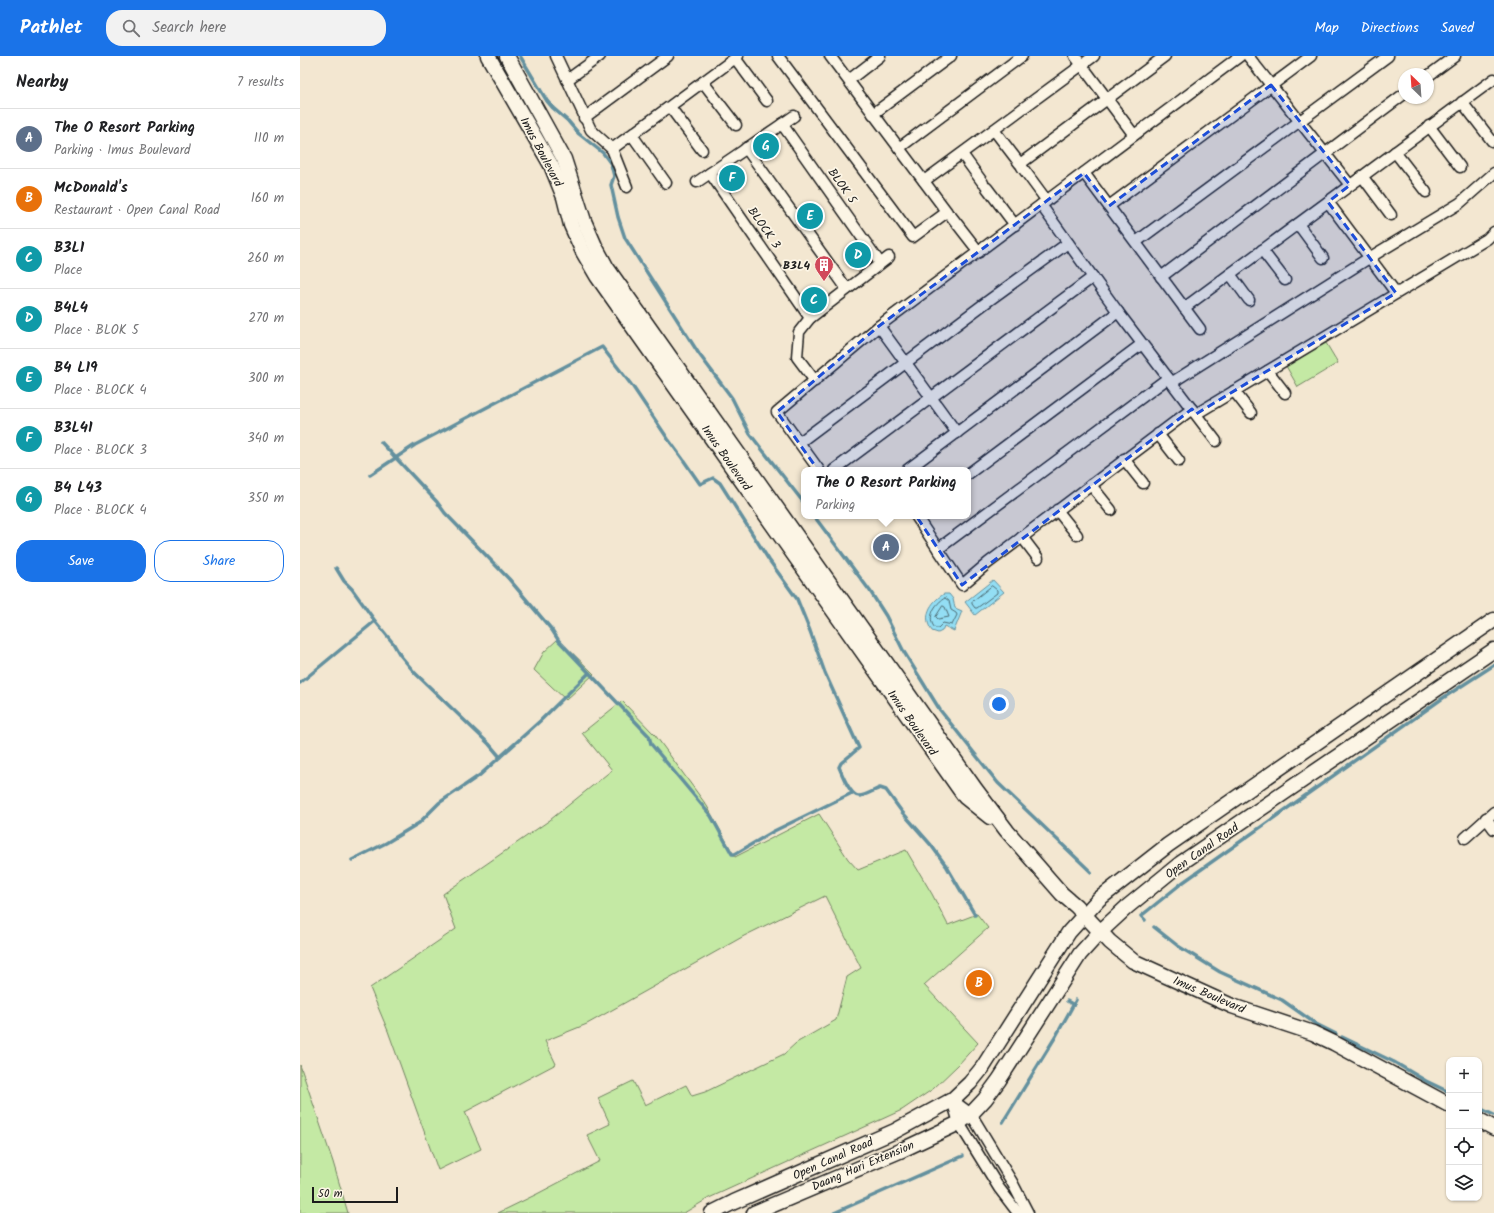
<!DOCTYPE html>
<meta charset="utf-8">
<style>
body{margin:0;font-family:Kalam,sans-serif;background:#f2f2f2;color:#202124}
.controls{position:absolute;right:12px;bottom:12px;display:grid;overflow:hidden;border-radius:8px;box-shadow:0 1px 3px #0004}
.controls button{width:36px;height:36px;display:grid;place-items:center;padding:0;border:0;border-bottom:1px solid #e0e0e0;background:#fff;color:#202124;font:20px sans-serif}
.compass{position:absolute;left:1098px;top:12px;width:36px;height:36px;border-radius:50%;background:#fff;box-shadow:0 1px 3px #0004;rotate:335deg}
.scale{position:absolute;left:12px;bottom:10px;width:86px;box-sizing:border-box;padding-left:4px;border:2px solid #1c1c1c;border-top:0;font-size:11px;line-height:14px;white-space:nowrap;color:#1c1c1c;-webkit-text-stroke:3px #fcf5e5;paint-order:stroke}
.you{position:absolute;left:699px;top:648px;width:14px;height:14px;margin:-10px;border:3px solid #fff;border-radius:50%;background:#1a73e8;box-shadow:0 0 0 6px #1a73e833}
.badge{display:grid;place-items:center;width:26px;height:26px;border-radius:50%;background:#1a73e8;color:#fff;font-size:13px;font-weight:700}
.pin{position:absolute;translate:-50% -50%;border:2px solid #fff;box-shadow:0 1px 4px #0006}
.popup{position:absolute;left:501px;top:411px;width:170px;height:52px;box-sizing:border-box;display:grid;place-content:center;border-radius:8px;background:#fff;filter:drop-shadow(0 1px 3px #0005);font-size:13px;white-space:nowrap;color:#757577}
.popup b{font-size:15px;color:#202124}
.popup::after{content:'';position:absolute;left:50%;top:100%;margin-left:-8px;border:8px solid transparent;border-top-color:#fff}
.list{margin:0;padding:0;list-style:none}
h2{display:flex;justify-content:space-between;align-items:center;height:52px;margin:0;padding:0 16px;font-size:17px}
h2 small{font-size:13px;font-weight:400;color:#757577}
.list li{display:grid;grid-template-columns:26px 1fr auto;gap:12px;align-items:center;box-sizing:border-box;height:60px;padding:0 16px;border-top:1px solid #e0e0e0}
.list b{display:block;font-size:15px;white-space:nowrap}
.list p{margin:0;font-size:13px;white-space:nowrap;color:#757577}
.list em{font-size:13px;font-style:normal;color:#757577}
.actions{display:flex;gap:8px;padding:12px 16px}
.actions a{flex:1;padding:9px 0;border:1px solid #1a73e8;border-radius:16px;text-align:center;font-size:14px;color:#1a73e8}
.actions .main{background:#1a73e8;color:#fff}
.icon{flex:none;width:22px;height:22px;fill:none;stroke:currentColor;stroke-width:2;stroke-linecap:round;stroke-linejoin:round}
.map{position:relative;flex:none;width:1194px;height:1157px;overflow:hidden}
header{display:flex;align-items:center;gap:24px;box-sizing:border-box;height:56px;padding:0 20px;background:#1a73e8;color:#fff}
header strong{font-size:19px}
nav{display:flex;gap:22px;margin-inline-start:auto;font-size:14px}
.search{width:280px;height:36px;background:#f2f2f2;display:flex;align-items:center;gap:10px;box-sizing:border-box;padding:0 14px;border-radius:16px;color:#757577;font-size:15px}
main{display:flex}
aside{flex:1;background:#fff}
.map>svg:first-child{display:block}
.green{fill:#c4e9a4;stroke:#708260}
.water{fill:#93def4;stroke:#63909e}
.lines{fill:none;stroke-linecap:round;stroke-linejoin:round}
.shore{stroke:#4c6a72;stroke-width:1}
.stream{stroke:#63909e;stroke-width:3.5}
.minor-casing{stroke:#1c1c1c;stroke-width:13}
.secondary-casing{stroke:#1c1c1c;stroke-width:17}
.minor{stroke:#fcf5e5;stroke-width:10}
.secondary{stroke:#fcf5e5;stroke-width:14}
.marked{fill:#1d4ed8;fill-opacity:0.2;stroke:#1d4ed8;stroke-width:3;stroke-dasharray:8 5;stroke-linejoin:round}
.labels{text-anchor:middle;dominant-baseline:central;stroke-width:3.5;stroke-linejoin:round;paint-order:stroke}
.street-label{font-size:12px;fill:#1c1c1c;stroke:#fcf5e5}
.poi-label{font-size:12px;font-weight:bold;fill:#1c1c1c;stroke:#fcf5e5;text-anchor:end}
</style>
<header>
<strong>Pathlet</strong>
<div class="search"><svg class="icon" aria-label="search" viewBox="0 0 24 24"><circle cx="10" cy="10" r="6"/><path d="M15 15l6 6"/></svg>Search here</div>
<nav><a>Map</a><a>Directions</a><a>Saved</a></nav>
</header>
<main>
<aside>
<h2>Nearby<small>7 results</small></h2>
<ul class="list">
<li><span class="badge" style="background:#5c6f8a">A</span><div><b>The O Resort Parking</b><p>Parking · Imus Boulevard</p></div><em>110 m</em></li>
<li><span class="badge" style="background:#e8710a">B</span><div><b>McDonald's</b><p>Restaurant · Open Canal Road</p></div><em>160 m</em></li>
<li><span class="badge" style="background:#0f9aa8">C</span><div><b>B3L1</b><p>Place</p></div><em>260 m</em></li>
<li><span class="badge" style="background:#0f9aa8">D</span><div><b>B4L4</b><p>Place · BLOK 5</p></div><em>270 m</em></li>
<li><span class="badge" style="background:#0f9aa8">E</span><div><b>B4 L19</b><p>Place · BLOCK 4</p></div><em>300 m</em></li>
<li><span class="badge" style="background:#0f9aa8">F</span><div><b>B3L41</b><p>Place · BLOCK 3</p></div><em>340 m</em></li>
<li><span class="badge" style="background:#0f9aa8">G</span><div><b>B4 L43</b><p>Place · BLOCK 4</p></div><em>350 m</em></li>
</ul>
<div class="actions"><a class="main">Save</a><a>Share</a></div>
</aside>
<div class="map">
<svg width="1194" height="1157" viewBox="0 0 1194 1157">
<rect width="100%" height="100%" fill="#f3e7d1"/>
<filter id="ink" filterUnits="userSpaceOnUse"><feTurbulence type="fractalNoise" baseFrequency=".025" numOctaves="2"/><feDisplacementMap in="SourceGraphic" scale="8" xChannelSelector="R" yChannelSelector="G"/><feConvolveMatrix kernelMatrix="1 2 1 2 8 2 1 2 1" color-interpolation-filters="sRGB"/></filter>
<g filter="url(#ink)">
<!-- green -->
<g class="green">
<path d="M1026 287 1038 307 998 331 986 310Z"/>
<path d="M258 583 294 618 266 644 234 614 244 596Z"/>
<path d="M322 645 355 679 407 750 435 801 519 758 548 803 558 814 606 794 632 838 648 869 677 858 688 872 624 929 678 987 658 1009 633 1033 602 1054 409 1142 384 1157H198L237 1138 300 1105 287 1079 310 1068 298 1042 333 1025 345 1049 386 1029 392 1040 405 1036 484 998 496 987 536 964 547 921 561 912 525 840 444 880 287 968 245 985 256 1008 165 1056 181 1093 138 1114 88 975 70 932 156 873 143 838 250 764 312 714 282 677Z"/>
<path d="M0 1009 33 1106 48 1157H0Z"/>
</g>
<!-- water -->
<g class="water">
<path d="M693 524 704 536 675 559 665 546Z"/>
<path d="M644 538H649L653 543 655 552 662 555 654 575 644 570 642 575 638 577 632 575C622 561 630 546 644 538Z"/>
</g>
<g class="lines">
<!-- shore -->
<g class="shore">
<path d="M692 530 697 534V537L677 552H675L672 548V546Z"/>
<path d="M645 542 649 545 651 554 656 557 657 559 652 569 643 567 638 572H635C626 562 635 547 645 542Z"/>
<path d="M643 550 645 551 649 561 638 563 636 561Z"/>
</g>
<!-- stream -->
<g class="stream">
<path d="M220 0 247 45 253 52 268 65 279 78 303 97 311 108 314 120 311 129 318 161 325 182 399 298 432 342 450 378 504 447"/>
<path d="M81 386 137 446 145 457 209 523 252 574 259 585 349 680 351 688 411 760 432 798H435L474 775 552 737"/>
<path d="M70 419 115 389 302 291 333 331 368 383 382 402 400 428 413 422 420 427 469 504 497 543 510 575 525 617 559 692 541 707 539 711C542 718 550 740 559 740 565 740 574 734 580 732L586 734 602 756 631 789 647 811 675 859"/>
<path d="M514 460 570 535 586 560 604 596 640 654 698 727 791 816"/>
<path d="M36 512 44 525 52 533 75 565 93 587 100 599 115 617 189 688 200 701"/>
<path d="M0 627 75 565"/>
<path d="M52 804 86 787 119 767 139 747 180 719 240 665 289 617"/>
<path d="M845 864 841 860 882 827 1143 642 1194 609"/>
<path d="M854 871 878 890 920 916 982 944 1016 968 1036 978"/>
<path d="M767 945 774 949"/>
<path d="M1042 981 1094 1006 1126 1025 1149 1036"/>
<path d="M1179 1052 1194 1059"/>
<path d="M703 1066 756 980 776 944"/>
<path d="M534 1157 663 1100"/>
</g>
<!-- minor casing -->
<g class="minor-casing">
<g id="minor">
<path d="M256 0 291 74 312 93 327 131"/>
<path d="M478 0 613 181 647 156 530 0"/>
<path d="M775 0 834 79"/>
<path d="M948 0 1050 129"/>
<path d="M435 2 467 45"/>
<path d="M1128 20 1155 0"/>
<path d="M267 24 300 0"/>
<path d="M549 24 580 0"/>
<path d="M403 26 436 69"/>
<path d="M1162 46 1192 85"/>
<path d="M370 51 402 94"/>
<path d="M573 58 651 0"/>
<path d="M284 62 368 0"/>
<path d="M482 68 580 207"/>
<path d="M1129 70 1160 111"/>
<path d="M694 74 720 108 865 0"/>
<path d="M332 79 366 127"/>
<path d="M446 92 547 233"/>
<path d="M599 92 722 0"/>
<path d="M312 93 438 0"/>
<path d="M1095 96 1126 136"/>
<path d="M662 98 683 127"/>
<path d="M722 111 747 145"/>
<path d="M410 117 510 262"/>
<path d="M784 117 900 273"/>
<path d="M1062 120 1091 159"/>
<path d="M624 125 794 0"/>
<path d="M397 126 494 60"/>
<path d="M687 132 715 169"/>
<path d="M1028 146 1096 237"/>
<path d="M741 149 818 256 916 385"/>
<path d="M809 150 1011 0"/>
<path d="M651 160 679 196"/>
<path d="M998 168 1023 202"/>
<path d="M836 186 1088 0"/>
<path d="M962 194 985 224"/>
<path d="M930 218 949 244"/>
<path d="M861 221 1104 38"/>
<path d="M884 252 1194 23"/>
<path d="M579 270 657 377"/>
<path d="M968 315 985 337"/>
<path d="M515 325 497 301 499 276 510 262 589 201"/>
<path d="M871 327 1069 202 1160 147 1194 117"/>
<path d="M934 335 951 357"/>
<path d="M896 358 1187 183 1194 176"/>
<path d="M858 378 879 405"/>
<path d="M500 386 688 245 768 187"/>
<path d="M824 403 843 427"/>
<path d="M519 414 477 356 579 270 940 0"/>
<path d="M534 414 793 221"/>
<path d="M607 414 818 256"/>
<path d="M668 418 842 288"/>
<path d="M791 429 811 454"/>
<path d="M757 454 777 479"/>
<path d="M616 460 662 529 688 507 892 353"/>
<path d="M722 481 738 502"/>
<path d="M638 493 868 322"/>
<path d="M1186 762 1194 773"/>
<path d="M1165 782 1194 756"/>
<path d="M652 1044 671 1058 712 1126 728 1157"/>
<path d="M652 1044 659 1067 699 1132 718 1157"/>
</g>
</g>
<!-- secondary casing -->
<g class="secondary-casing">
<g id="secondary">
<path d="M188 0 251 109 264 141 271 169 283 196 297 220 665 741 690 761"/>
<path d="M207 0 264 103 284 165 295 190 307 212 676 734 707 775 762 838 776 850 810 886 833 905 932 950 1013 977 1034 987 1149 1049"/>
<path d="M1179 1064 1194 1072"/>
<path d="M412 1157 434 1146 595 1075 652 1044 670 1027 683 1011 769 876 799 843 868 789 1194 564"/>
<path d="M454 1157 602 1094 659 1067 671 1058 685 1043 699 1024 780 898 800 876 827 851 881 807 1194 594"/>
</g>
</g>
<!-- minor -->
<use href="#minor" class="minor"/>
<!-- secondary -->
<use href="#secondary" class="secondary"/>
</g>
</g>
<!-- marked area -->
<path class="marked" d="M971 29 1050 129 1028 146 1096 237 896 358 892 353 662 529 593 425 549 458 477 356 579 270 784 117 809 150Z"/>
<!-- icons -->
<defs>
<g id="building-pin" transform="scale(1)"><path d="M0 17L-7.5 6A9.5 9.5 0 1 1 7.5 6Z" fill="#d1495b" stroke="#fcf5e5"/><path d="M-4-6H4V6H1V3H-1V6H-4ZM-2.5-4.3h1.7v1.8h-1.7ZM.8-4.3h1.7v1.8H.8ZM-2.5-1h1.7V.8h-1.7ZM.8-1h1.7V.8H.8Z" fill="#fff"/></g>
</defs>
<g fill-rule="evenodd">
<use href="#building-pin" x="524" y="209"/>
</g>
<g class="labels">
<!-- street labels -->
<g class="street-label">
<text transform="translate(241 96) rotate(62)">Imus Boulevard</text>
<text transform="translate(542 130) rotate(55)">BLOK 5</text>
<text transform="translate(464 172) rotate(55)">BLOCK 3</text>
<text transform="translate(426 402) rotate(55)">Imus Boulevard</text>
<text transform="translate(612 667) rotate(55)">Imus Boulevard</text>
<text transform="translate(902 795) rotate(-35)">Open Canal Road</text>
<text transform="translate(909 939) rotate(23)">Imus Boulevard</text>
<text transform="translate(533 1103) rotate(-24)">Open Canal Road</text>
<text transform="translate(563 1110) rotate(-23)">Daang Hari Extension</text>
</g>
<!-- poi labels -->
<g class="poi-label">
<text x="510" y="209">B3L4</text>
</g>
</g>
</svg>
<div class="controls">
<button>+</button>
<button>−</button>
<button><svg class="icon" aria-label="locate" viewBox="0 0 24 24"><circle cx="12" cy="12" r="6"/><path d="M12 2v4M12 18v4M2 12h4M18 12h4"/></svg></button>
<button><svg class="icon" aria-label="layers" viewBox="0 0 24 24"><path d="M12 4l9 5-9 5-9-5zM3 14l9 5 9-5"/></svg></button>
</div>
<svg class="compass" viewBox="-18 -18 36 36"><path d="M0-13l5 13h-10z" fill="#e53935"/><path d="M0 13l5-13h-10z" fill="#757577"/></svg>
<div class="scale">50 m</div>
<div class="you"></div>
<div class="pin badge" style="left:586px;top:491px;background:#5c6f8a">A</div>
<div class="popup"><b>The O Resort Parking</b>Parking</div>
<div class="pin badge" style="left:679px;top:927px;background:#e8710a">B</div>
<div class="pin badge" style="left:514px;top:244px;background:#0f9aa8">C</div>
<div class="pin badge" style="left:558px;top:199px;background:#0f9aa8">D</div>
<div class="pin badge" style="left:510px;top:160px;background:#0f9aa8">E</div>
<div class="pin badge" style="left:432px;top:122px;background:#0f9aa8">F</div>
<div class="pin badge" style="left:466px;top:90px;background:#0f9aa8">G</div>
</div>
</main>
